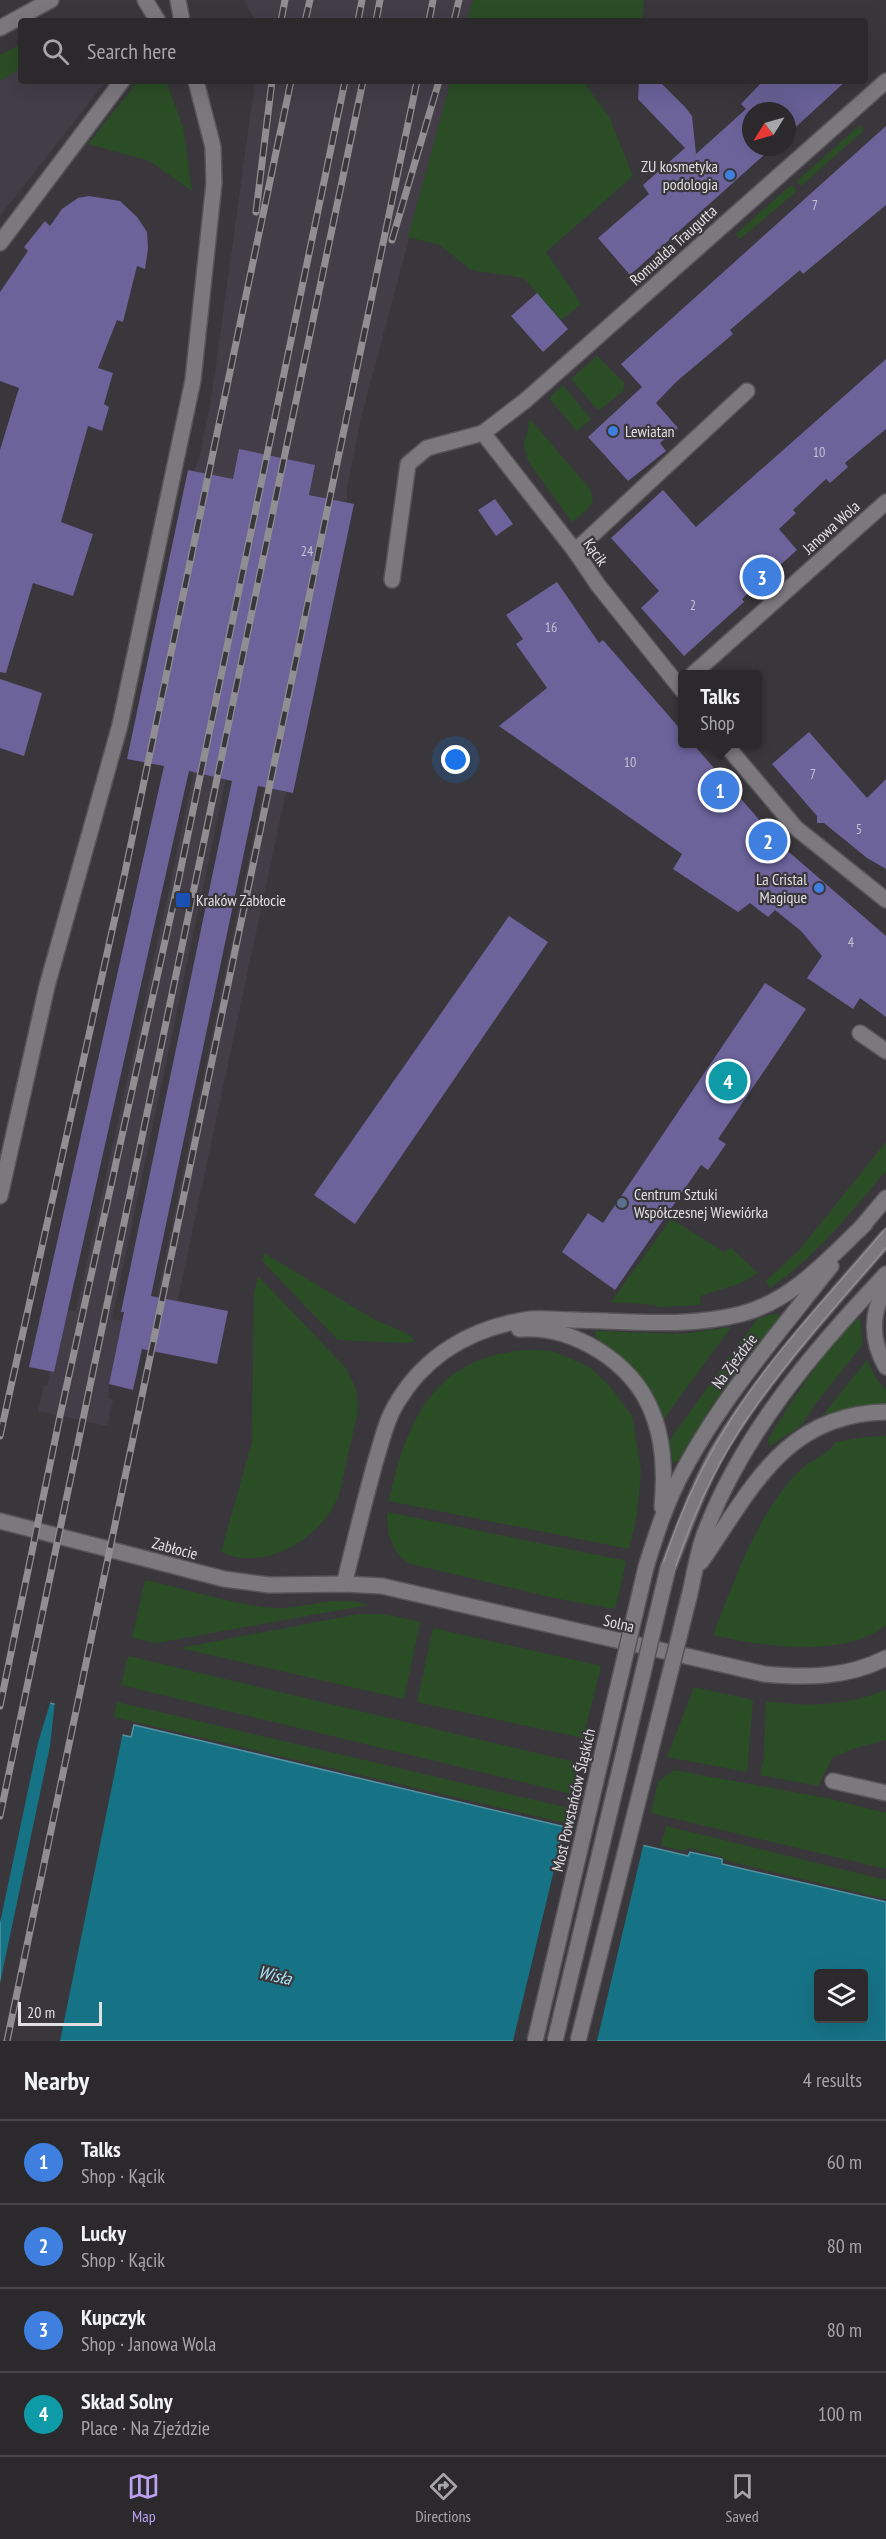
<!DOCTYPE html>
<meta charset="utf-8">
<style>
body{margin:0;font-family:"PT Sans Narrow",sans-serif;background:#333134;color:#f1f3f6}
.controls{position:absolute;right:18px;bottom:18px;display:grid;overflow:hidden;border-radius:6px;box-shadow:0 6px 24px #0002}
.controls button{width:54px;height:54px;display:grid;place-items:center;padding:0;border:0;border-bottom:2px solid #474548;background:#2b292c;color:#f1f3f6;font:30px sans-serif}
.compass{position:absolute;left:742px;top:102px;width:54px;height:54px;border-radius:50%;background:#2b292c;box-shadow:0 6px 24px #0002;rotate:233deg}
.scale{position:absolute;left:18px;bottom:15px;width:84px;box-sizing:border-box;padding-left:6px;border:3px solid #e0dfe1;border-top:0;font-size:16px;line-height:21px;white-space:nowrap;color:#e0dfe1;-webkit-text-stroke:4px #39373b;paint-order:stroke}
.you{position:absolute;left:456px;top:760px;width:21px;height:21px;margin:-15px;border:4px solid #fff;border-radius:50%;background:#1a73e8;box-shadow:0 0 0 9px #1a73e833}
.badge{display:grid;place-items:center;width:39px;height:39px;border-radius:50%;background:#bca0f2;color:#fff;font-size:20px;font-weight:700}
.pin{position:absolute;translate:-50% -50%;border:3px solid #fff;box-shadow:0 2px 6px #0006}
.popup{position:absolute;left:678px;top:670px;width:84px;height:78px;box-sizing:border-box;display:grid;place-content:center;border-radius:6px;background:#2b292c;filter:drop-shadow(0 2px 4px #0005);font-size:20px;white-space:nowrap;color:#a6a6a9}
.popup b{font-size:22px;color:#f1f3f6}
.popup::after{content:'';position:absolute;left:50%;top:100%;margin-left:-12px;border:12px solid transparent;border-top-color:#2b292c}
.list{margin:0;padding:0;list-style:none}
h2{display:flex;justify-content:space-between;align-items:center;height:78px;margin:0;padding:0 24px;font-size:26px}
h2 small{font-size:20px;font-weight:400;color:#a6a6a9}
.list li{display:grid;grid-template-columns:39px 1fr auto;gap:18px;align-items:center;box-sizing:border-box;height:84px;padding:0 24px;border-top:2px solid #474548}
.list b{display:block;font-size:22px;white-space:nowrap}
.list p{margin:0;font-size:20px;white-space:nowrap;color:#a6a6a9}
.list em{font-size:20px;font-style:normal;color:#a6a6a9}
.icon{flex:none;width:33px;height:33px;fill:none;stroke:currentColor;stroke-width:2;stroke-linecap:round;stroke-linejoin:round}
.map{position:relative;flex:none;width:886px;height:2041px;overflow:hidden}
.search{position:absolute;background:#2b292c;box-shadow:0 6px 24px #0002;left:18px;right:18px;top:18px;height:66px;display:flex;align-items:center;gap:15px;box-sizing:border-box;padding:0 21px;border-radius:6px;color:#a6a6a9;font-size:22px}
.sheet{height:414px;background:#2b292c}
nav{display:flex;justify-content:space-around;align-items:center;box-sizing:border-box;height:84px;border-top:2px solid #474548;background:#2b292c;font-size:16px;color:#a6a6a9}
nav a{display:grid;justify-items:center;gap:3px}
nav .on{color:#bca0f2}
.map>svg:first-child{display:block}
.built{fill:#423d47}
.green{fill:#2b4d26}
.water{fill:#167386;stroke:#5393a1;stroke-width:1.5;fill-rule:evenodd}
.pier{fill:#39373b}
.building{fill:#6b639a}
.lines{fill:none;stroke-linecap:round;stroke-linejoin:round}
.lane-casing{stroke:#565457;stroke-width:18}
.street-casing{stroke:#565457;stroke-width:18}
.secondary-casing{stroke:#565457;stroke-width:18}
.lane{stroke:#7c797e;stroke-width:15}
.street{stroke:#7c797e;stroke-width:15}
.secondary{stroke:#7c797e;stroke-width:15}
.tram{stroke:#908e91;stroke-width:1.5}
.rail-casing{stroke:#908e91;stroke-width:7}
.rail{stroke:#39373b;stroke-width:4.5;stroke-dasharray:14;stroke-linecap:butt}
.lane-bridge-casing{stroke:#565457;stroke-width:18;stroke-linecap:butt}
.secondary-bridge-casing{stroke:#565457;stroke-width:18;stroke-linecap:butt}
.lane-bridge{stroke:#7c797e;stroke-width:15}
.secondary-bridge{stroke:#7c797e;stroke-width:15}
.shop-dot{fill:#3f7fe0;stroke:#39373b;stroke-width:2}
.transit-dot{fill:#1a4fb4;stroke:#39373b;stroke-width:2}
.service-dot{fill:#5c6f8a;stroke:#39373b;stroke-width:2}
.labels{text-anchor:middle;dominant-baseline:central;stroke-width:4.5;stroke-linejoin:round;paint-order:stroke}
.number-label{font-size:14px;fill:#c3c0cf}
.poi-label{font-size:16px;fill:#e0dfe1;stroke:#39373b;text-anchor:start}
.street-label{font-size:16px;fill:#e0dfe1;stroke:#39373b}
.water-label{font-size:18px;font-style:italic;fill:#a4e5f6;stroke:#39373b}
</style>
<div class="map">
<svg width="886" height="2041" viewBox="0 0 886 2041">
<rect width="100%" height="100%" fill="#39373b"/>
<!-- built -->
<g class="built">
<path d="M244 0H473L467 21H255Z"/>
<path d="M21 68V81H106L0 216V81Z"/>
<path d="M255 81H451L361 418 347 488V503L287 490 112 1319 122 1321 109 1384 108 1398 113 1400 107 1426 38 1411 44 1386H47L50 1371 54 1372 67 1310 76 1311 170 885 254 484 194 471 199 458 212 394Z"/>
<path d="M264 787 286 792 172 1327 153 1315Z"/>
</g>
<!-- green -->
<g class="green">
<path d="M473 0H644L642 21H467Z"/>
<path d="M21 44V68L0 81V55Z"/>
<path d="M138 81H166L183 127 192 191 150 161 88 144Z"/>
<path d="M451 81H583L609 117 633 176 546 252 581 304 561 320 524 278 471 270 440 245 408 237Z"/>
<path d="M860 125 864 130 801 186 797 181Z"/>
<path d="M791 185 797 191 740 239 736 234Z"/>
<path d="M597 356 624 383 623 391 601 409H597L571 379Z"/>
<path d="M563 385 591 419 577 431 549 398Z"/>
<path d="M530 419 590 489 593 502 588 509 572 522 528 461 524 446Z"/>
<path d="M886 1142V1171C849 1214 818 1255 770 1288L766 1281 800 1249Z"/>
<path d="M671 1219 724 1252 731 1248 758 1273 739 1284 700 1296 701 1305 656 1307V1305L611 1302Z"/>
<path d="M264 1253 375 1320 407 1333 415 1341 406 1343 338 1340 262 1261Z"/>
<path d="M258 1276 344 1366C366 1399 357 1414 349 1450 345 1466 343 1484 337 1499 319 1540 264 1572 221 1552L252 1442 254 1293Z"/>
<path d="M772 1314H778V1319L712 1405 678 1461 673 1463 669 1441 757 1319Z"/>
<path d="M860 1318 863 1344 813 1407 802 1425 770 1446 768 1440C781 1417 840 1326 860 1318Z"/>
<path d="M731 1327 663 1420 645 1383 611 1349 596 1338 595 1331 681 1334Z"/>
<path d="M530 1350 553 1351 589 1367 609 1385 632 1416 641 1471 637 1514 629 1549 389 1501C406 1419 436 1354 530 1350Z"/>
<path d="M867 1360 877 1380 886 1390V1404L859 1406 823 1415Z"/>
<path d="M886 1436V1625C845 1659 760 1646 713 1635 734 1582 752 1528 788 1483 793 1478 798 1471 804 1467 815 1458 829 1454 836 1442L866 1437Z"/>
<path d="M387 1512 622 1560 626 1562 615 1609 554 1598 411 1564C390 1552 387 1534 387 1512Z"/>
<path d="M145 1580C187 1589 230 1604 272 1608 303 1610 337 1593 368 1605L156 1643 132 1638Z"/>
<path d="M359 1614H384L420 1622 404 1699 180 1648Z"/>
<path d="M433 1628 601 1666 583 1738 417 1702Z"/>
<path d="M128 1656 579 1763 572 1794 121 1685Z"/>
<path d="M694 1687 753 1700 747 1772 667 1757Z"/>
<path d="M886 1690V1740L852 1749 832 1758 818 1786 760 1775 764 1758 766 1701C808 1707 846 1706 886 1690Z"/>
<path d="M117 1702 569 1808 565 1823 114 1717Z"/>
<path d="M674 1770 831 1799 886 1813V1869L651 1813 658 1782Z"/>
<path d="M666 1826 886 1880V1899L724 1860 721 1856 689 1848 684 1851 661 1846Z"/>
</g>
<!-- water -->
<path class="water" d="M0 1691 108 1717 106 1731 131 1737 134 1725 688 1856 690 1852 722 1859V1864L886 1902V2041H0ZM818 1974H864V2018H818Z"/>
<!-- pier -->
<g class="pier">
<path d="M0 1688 51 1700 38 1743 0 1923Z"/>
<path d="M55 1701 109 1714V1729L123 1732 60 2041H0V1983L50 1746Z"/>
<path d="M565 1824 644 1842 597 2041H513Z"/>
</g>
<!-- building -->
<g class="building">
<path d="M639 81H659L685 107 692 116 696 154 746 109 741 104 763 81H846L787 135V111H751V147H773L630 275 598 238 649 194 643 185 685 148 638 99Z"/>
<path d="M886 126V205L803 274 800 270 730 330 733 334 676 382 656 403 678 428 660 443 666 451 628 481 588 437 642 387 621 364Z"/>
<path d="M89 196 120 201 137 217 147 232 148 249 145 269 137 266 123 322 117 320 98 368 113 373 104 404 109 407 102 431 88 426 61 522 93 534 73 596 33 583 6 673 0 672V450L19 388 0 381V292L28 251 24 247 45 221 50 226 62 209 78 198Z"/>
<path d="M537 293 568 329 543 352 511 316Z"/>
<path d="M886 359V429L845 463 848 467 830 483 826 479 793 510 796 513 779 529 797 550 742 599 744 602 684 656 641 608 659 591 611 538 663 490 696 527Z"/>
<path d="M239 449 315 465 309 495 354 504 293 793 258 786 151 1296 228 1311 217 1364 142 1349 133 1390 109 1384 124 1312H121L232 781 189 771 54 1372 29 1367 164 766 127 759 188 470 233 479Z"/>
<path d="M495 499 513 524 496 536 478 510Z"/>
<path d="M557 582 599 643 603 640 682 731V744H693L782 846 886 936V1017L860 998 853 1009 807 978 822 956 801 931 775 910 768 917 750 903 738 912 673 869 682 854 499 726 547 688 516 644 523 639 506 615Z"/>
<path d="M0 679 42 693 24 756 0 748Z"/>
<path d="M809 732 867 798 886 779V869L867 858 824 823H817V816L772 764Z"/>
<path d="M509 916 548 942 355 1224 314 1195Z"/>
<path d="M765 983 806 1009 718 1139 726 1144 708 1170 701 1165 615 1290 562 1252 588 1213 603 1223Z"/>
</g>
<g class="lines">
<!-- lane casing -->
<g class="lane-casing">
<g id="lane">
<path d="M0 243 122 81"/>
<path d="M575 551 747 391"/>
<path d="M392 580 408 464 427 448 483 433"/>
<path d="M860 1033 886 1051"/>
<path d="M668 1568C684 1528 698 1487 719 1450 765 1373 828 1306 886 1238"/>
<path d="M833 1781 886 1793"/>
</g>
</g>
<!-- street casing -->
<g class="street-casing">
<g id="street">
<path d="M145 0 158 21"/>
<path d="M178 0 182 21"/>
<path d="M0 28 51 0"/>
<path d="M693 674 886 502"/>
<path d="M682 690 598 585 575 551 483 433 526 400 886 81"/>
<path d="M725 744 796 828 886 900"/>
<path d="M0 1196 47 986 120 725 193 380 214 183 213 147 196 81"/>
</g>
</g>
<!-- secondary casing -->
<g class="secondary-casing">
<g id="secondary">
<path d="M859 1230 886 1198"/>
<path d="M886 1288C870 1313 871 1341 886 1367"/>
<path d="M519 1329C572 1325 632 1361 652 1412 664 1441 665 1476 662 1507"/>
<path d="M0 1521 224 1579 269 1585 344 1584 382 1586 764 1674C806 1678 847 1678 886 1658"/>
<path d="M701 1562C752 1489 784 1414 886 1412"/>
<path d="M646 1567C655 1538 664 1509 678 1481 718 1402 777 1335 831 1266"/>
<path d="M344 1584C355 1541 365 1498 377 1456 383 1437 387 1418 398 1401 426 1355 471 1329 524 1320 539 1317 558 1320 573 1320 629 1321 686 1328 741 1314 792 1301 828 1259 865 1224"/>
<path d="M689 1597C694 1577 697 1554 704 1535 742 1434 813 1351 886 1274"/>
</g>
</g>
<!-- lane -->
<use href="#lane" class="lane"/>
<!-- street -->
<use href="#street" class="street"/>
<!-- secondary -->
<use href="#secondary" class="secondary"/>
<!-- tram -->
<g class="tram">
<path d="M549 2041 657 1583C674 1526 698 1471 730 1421 774 1351 833 1291 886 1228"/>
<path d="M561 2041 662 1613C681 1539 713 1465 758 1403 797 1349 843 1298 886 1248"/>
</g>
<!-- rail casing -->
<g class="rail-casing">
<g id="rail">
<path d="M281 21 285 0"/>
<path d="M305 21 310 0"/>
<path d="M358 21 362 0"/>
<path d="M376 21 380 0"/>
<path d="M429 21 433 0"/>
<path d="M454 21 459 0"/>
<path d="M256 212 272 81"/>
<path d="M392 240 439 81"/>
<path d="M0 1436 124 877 291 81"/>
<path d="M0 1706 60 1416 177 887 345 81"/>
<path d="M0 1816 363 81"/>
<path d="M7 2041 417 81"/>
</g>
</g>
<!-- rail -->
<use href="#rail" class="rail"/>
<!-- lane-bridge casing -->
<g class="lane-bridge-casing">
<path id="lane-bridge" d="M555 2041 668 1568"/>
</g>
<!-- secondary-bridge casing -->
<g class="secondary-bridge-casing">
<g id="secondary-bridge">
<path d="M535 2041 646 1567"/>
<path d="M578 2041 689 1597"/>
</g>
</g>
<!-- lane-bridge -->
<use href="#lane-bridge" class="lane-bridge"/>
<!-- secondary-bridge -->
<use href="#secondary-bridge" class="secondary-bridge"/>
</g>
<!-- markers -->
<g class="shop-dot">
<circle cx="730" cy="175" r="6"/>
<circle cx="613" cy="431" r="6"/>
<circle cx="819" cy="888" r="6"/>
</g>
<rect class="transit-dot" x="175" y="892" width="16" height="16" rx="3"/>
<circle class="service-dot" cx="622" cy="1203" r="6"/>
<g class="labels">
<!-- number labels -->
<g class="number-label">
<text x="815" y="205">7</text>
<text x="819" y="452">10</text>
<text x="307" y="551">24</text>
<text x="693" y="605">2</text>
<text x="551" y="627">16</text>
<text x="630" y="762">10</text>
<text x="813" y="774">7</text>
<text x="859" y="829">5</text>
<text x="851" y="942">4</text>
</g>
<!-- poi labels -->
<g class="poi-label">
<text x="718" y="166" text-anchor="end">ZU kosmetyka<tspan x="718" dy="18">podologia</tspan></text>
<text x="625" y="431">Lewiatan</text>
<text x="807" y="879" text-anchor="end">La Cristal<tspan x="807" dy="18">Magique</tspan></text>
<text x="196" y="900">Kraków Zabłocie</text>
<text x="634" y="1194">Centrum Sztuki<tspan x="634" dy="18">Współczesnej Wiewiórka</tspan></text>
</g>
<!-- street labels -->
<g class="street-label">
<text transform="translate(673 245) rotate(-42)">Romualda Traugutta</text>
<text transform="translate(831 527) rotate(-42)">Janowa Wola</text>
<text transform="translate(596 552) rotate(55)">Kącik</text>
<text transform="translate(734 1361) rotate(-53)">Na Zjeździe</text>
<text transform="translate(175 1548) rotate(15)">Zabłocie</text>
<text transform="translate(619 1623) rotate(13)">Solna</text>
<text transform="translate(573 1800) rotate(-77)">Most Powstańców Śląskich</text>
</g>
<!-- water labels -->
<g class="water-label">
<text transform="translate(275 1975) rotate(13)">Wisła</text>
</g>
</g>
</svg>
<div class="controls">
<button><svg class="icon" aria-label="layers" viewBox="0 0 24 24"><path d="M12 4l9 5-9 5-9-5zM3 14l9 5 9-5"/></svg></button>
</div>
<svg class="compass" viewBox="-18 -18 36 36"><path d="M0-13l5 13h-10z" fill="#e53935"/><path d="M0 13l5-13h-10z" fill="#a6a6a9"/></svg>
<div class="scale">20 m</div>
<div class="you"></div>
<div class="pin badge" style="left:720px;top:790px;background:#3f7fe0">1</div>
<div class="popup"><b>Talks</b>Shop</div>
<div class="pin badge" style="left:768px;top:841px;background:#3f7fe0">2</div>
<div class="pin badge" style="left:762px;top:577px;background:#3f7fe0">3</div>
<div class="pin badge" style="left:728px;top:1081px;background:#0f9aa8">4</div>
<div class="search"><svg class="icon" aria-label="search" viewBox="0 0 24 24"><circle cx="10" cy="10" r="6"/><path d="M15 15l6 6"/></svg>Search here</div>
</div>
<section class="sheet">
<h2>Nearby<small>4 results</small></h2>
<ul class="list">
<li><span class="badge" style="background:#3f7fe0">1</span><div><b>Talks</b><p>Shop · Kącik</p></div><em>60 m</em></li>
<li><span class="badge" style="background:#3f7fe0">2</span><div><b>Lucky</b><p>Shop · Kącik</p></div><em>80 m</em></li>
<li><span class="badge" style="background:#3f7fe0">3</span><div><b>Kupczyk</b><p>Shop · Janowa Wola</p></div><em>80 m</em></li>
<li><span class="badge" style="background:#0f9aa8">4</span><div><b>Skład Solny</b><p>Place · Na Zjeździe</p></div><em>100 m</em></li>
</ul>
</section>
<nav>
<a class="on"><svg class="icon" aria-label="map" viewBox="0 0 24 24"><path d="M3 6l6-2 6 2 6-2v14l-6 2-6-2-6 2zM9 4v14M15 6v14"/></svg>Map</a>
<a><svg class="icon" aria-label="directions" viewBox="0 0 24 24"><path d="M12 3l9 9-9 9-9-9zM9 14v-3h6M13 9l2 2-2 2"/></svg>Directions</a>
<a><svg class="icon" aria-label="saved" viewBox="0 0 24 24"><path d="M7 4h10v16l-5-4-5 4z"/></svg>Saved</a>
</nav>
